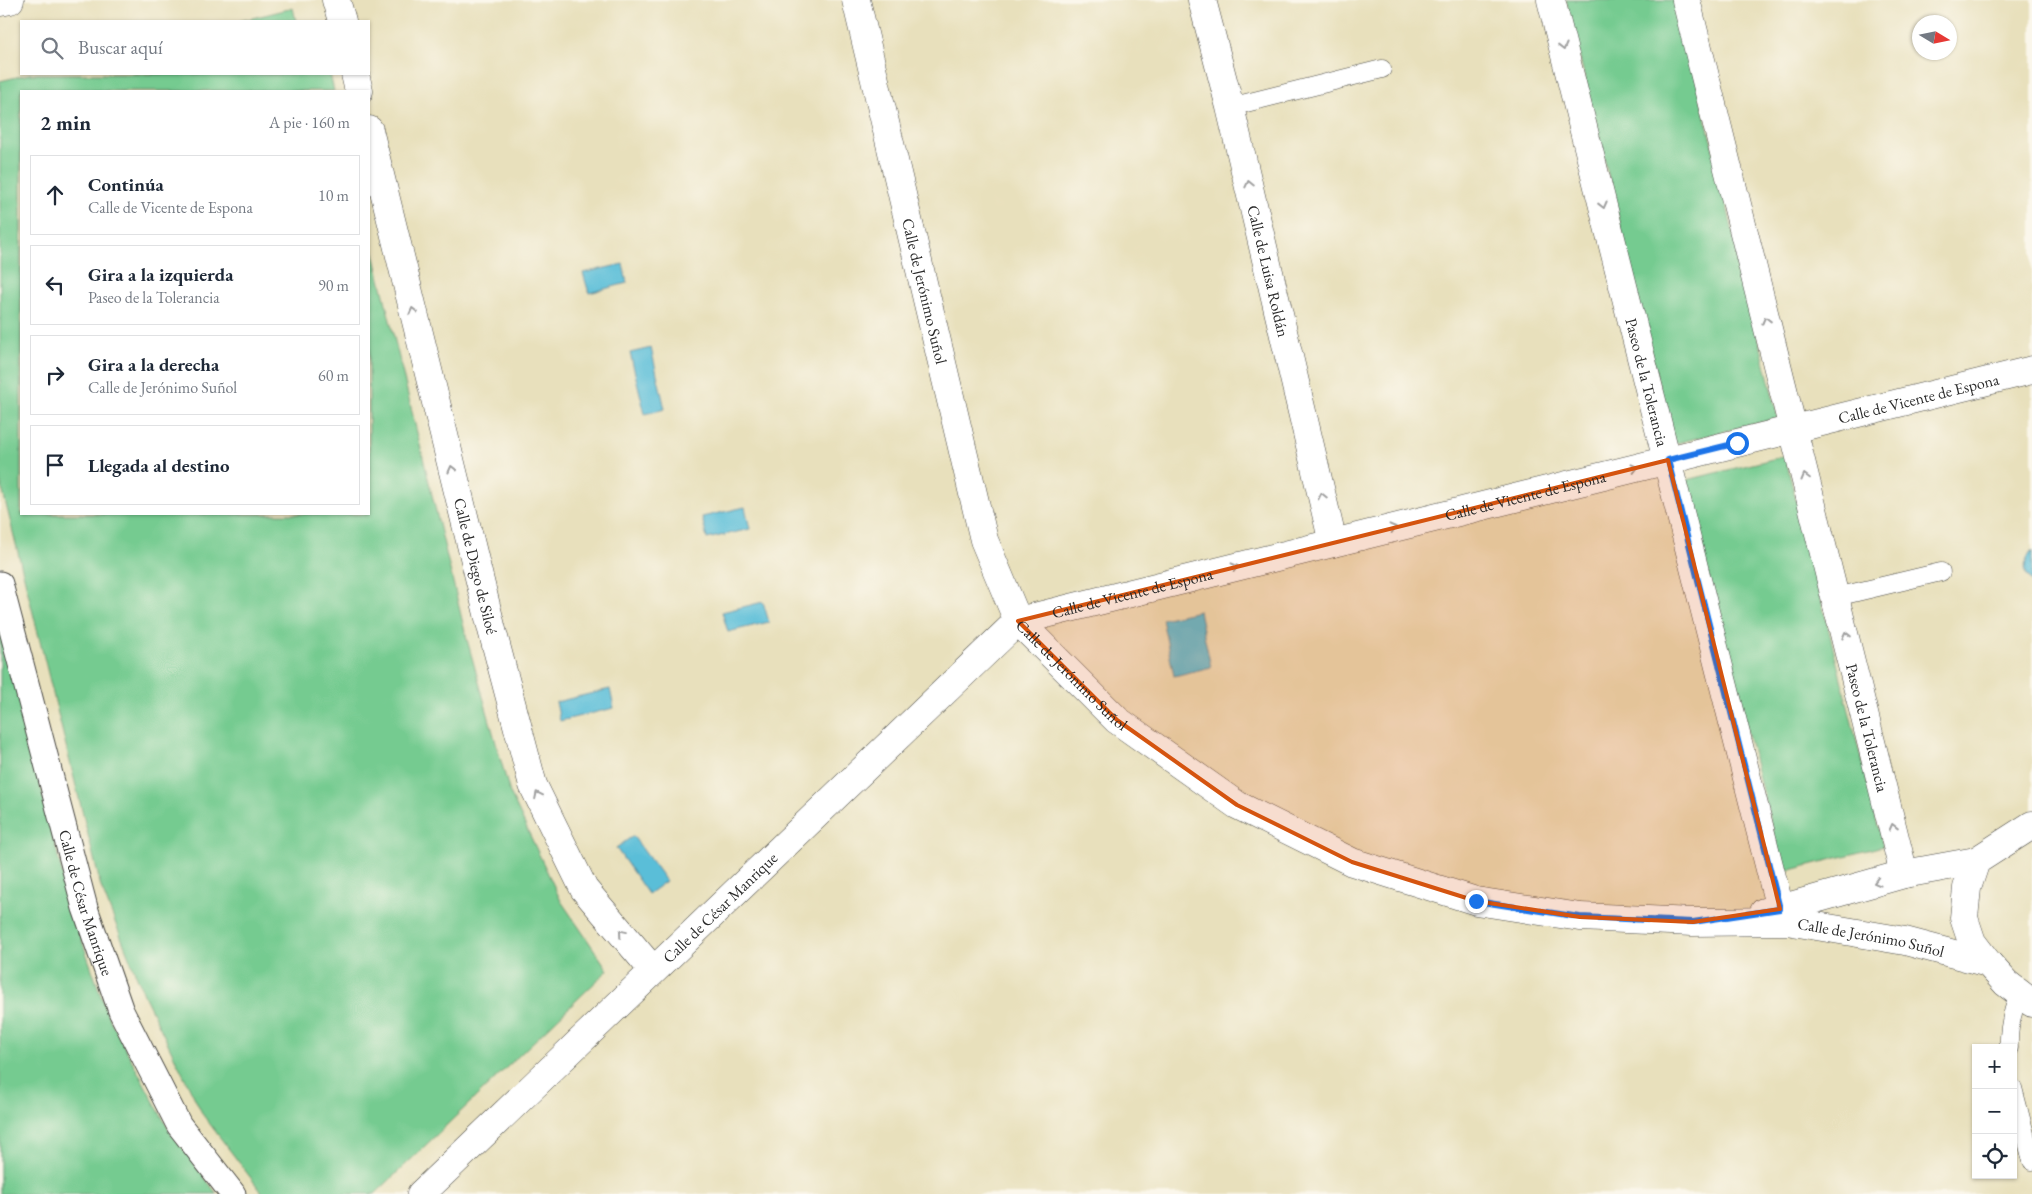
<!DOCTYPE html>
<html lang="es">
<meta charset="utf-8">
<style>
body{margin:0;font-family:"EB Garamond",serif;background:#f6f6f7;color:#1f2937}
.controls{position:absolute;right:15px;bottom:15px;display:grid;overflow:hidden;border-radius:0px;box-shadow:0 1px 4px #0004}
.controls button{width:45px;height:45px;display:grid;place-items:center;padding:0;border:0;border-bottom:1px solid #e0e1e3;background:#fff;color:#1f2937;font:25px sans-serif}
.compass{position:absolute;left:1912px;top:15px;width:45px;height:45px;border-radius:50%;background:#fff;box-shadow:0 1px 4px #0004;rotate:100deg}
.stop{position:absolute;width:15px;height:15px;margin:-11px;border:4px solid #1a73e8;border-radius:50%;background:#fff}
.stop.end{background:#1a73e8;border-color:#fff;box-shadow:0 1px 5px #0008}
.list{margin:0;padding:0;list-style:none}
h2{display:flex;justify-content:space-between;align-items:center;height:65px;margin:0;padding:0 20px;font-size:21px}
h2 small{font-size:16px;font-weight:400;color:#747a83}
.list li{display:grid;grid-template-columns:32px 1fr auto;gap:15px;align-items:center;box-sizing:border-box;height:80px;margin:0 10px 10px;padding:0 10px;border:1px solid #e0e1e3;border-radius:0px}
.list b{display:block;font-size:19px;white-space:nowrap}
.list p{margin:0;font-size:16px;white-space:nowrap;color:#747a83}
.list em{font-size:16px;font-style:normal;color:#747a83}
.icon{flex:none;width:28px;height:28px;fill:none;stroke:currentColor;stroke-width:2;stroke-linecap:round;stroke-linejoin:round}
.map{position:relative;flex:none;width:2032px;height:1194px;overflow:hidden}
.search{position:absolute;background:#fff;box-shadow:0 1px 4px #0004;left:20px;top:20px;width:350px;height:55px;display:flex;align-items:center;gap:12px;box-sizing:border-box;padding:0 18px;border-radius:0px;color:#747a83;font-size:19px}
.panel{position:absolute;background:#fff;box-shadow:0 1px 4px #0004;left:20px;top:90px;width:350px;height:425px;border-radius:0px}
.map>svg:first-child{display:block}
.green{fill:#75cb90;stroke:#507b5e}
.water{fill:#5abed8;stroke:#427482}
.lines{fill:none;stroke-linecap:round;stroke-linejoin:round}
.service-casing{stroke:#474641;stroke-width:19}
.pedestrian-casing{stroke:#474641;stroke-width:27}
.minor-casing{stroke:#474641;stroke-width:29}
.tertiary-casing{stroke:#474641;stroke-width:29}
.service{stroke:#fff;stroke-width:18}
.pedestrian{stroke:#fff;stroke-width:25}
.minor{stroke:#fff;stroke-width:28}
.tertiary{stroke:#fff;stroke-width:28}
.oneway{stroke:#a0a0a0}
.route{stroke:#1a73e8;stroke-width:6}
.marked{fill:#d5540f;fill-opacity:0.2;stroke:#d5540f;stroke-width:4;stroke-linejoin:round}
.labels{text-anchor:middle;dominant-baseline:central;stroke-width:4;stroke-linejoin:round;paint-order:stroke}
.street-label{font-size:16px;fill:#2b2b2b;stroke:#fbf7ec}
</style>
<div class="map">
<svg width="2032" height="1194" viewBox="0 0 2032 1194">
<rect width="100%" height="100%" fill="#fbf7ec"/>
<filter id="ink" filterUnits="userSpaceOnUse"><feTurbulence type="fractalNoise" baseFrequency=".02" numOctaves="2"/><feDisplacementMap in="SourceGraphic" scale="10" xChannelSelector="R" yChannelSelector="G"/><feConvolveMatrix kernelMatrix="1 2 1 2 8 2 1 2 1" color-interpolation-filters="sRGB"/></filter>
<filter id="wash" filterUnits="userSpaceOnUse"><feTurbulence type="fractalNoise" baseFrequency=".0096" numOctaves="4" result="noise"/><feDisplacementMap in="SourceGraphic" scale="20" xChannelSelector="R" yChannelSelector="G"/><feGaussianBlur stdDeviation="1.12" result="paint"/><feColorMatrix in="noise" values="0 0 0 0 0 0 0 0 0 0 0 0 0 0 0 0 0 1.4 0 .05"/><feComposite in="paint" operator="in"/></filter>
<g filter="url(#wash)">
<rect width="100%" height="100%" fill="#e8e0bc"/>
<!-- green -->
<g class="green">
<path d="M1566 0H1677L1778 418 1673 444Z"/>
<path d="M293 8 296 21H240Z"/>
<path d="M29 74H330L334 91H21V514H369V233L466 636 510 793 561 901 608 970 375 1194H263L203 1115 145 997 101 887 0 480V81Z"/>
<path d="M1785 456 1883 846 1783 872 1683 481Z"/>
<path d="M0 622 71 909 108 1016 169 1130 217 1194H0Z"/>
</g>
<!-- water -->
<g class="water">
<path d="M623 264 627 283 589 293 583 273Z"/>
<path d="M651 348 665 409 645 414 630 353Z"/>
<path d="M745 507 750 529 707 539 702 517Z"/>
<path d="M2032 551V582C2023 572 2023 562 2032 551Z"/>
<path d="M763 602 769 622 728 632 722 612Z"/>
<path d="M1199 611 1211 667 1174 676 1162 619Z"/>
<path d="M610 689 614 708 560 721 556 702Z"/>
<path d="M633 836 666 881 648 894 616 848Z"/>
</g>
</g>
<g filter="url(#ink)">
<g class="lines">
<!-- service casing -->
<g class="service-casing">
<g id="service">
<path d="M1230 107 1382 69"/>
<path d="M1836 597 1941 572"/>
<path d="M2009 1048C2008 1028 2012 1012 2019 994"/>
<path d="M2013 1088 2032 1161"/>
</g>
</g>
<!-- pedestrian casing -->
<g class="pedestrian-casing">
<g id="pedestrian">
<path id="s1" d="M0 584 85 908 121 1011 179 1125 233 1194"/>
</g>
</g>
<!-- minor casing -->
<g class="minor-casing">
<g id="minor">
<path d="M336 0 342 21"/>
<path id="s2" d="M856 0 984 540 1018 621 1117 720 1237 805 1352 862 1476 901 1580 917 1693 922 1787 921 1905 941 1988 963"/>
<path id="s3" d="M1202 0 1230 107 1333 543"/>
<path id="s4" d="M1551 0 1780 909"/>
<path id="s5" d="M1686 0 1904 874"/>
<path d="M355 74 359 91"/>
<path id="s6" d="M369 130 492 630 533 785 584 889 653 970"/>
<path d="M2032 825 1976 861 1967 888 1964 918 1972 942 1988 963 2006 983 2032 1003"/>
<path d="M1764 912 1780 909 1904 874 1976 861"/>
<path id="s7" d="M421 1194 1018 621 2032 370"/>
</g>
</g>
<!-- tertiary casing -->
<g class="tertiary-casing">
<path id="tertiary" d="M0 2 10 0"/>
</g>
<!-- service -->
<use href="#service" class="service"/>
<!-- pedestrian -->
<use href="#pedestrian" class="pedestrian"/>
<!-- minor -->
<use href="#minor" class="minor"/>
<!-- tertiary -->
<use href="#tertiary" class="tertiary"/>
</g>
<!-- one-way arrows -->
<defs><path id="oneway-chevron" d="M-2-3.5L2.5 0L-2 3.5" fill="none" stroke-width="1.6" stroke-linecap="round" stroke-linejoin="round" transform="scale(1.25)"/></defs>
<g class="oneway">
<use href="#oneway-chevron" transform="translate(1563 47) rotate(76)"/>
<use href="#oneway-chevron" transform="translate(1249 184) rotate(-103)"/>
<use href="#oneway-chevron" transform="translate(1603 205) rotate(76)"/>
<use href="#oneway-chevron" transform="translate(413 311) rotate(-104)"/>
<use href="#oneway-chevron" transform="translate(1766 320) rotate(-104)"/>
<use href="#oneway-chevron" transform="translate(1635 468) rotate(-14)"/>
<use href="#oneway-chevron" transform="translate(452 469) rotate(-104)"/>
<use href="#oneway-chevron" transform="translate(1805 477) rotate(-105)"/>
<use href="#oneway-chevron" transform="translate(1322 496) rotate(-103)"/>
<use href="#oneway-chevron" transform="translate(1393 528) rotate(-14)"/>
<use href="#oneway-chevron" transform="translate(1235 567) rotate(-14)"/>
<use href="#oneway-chevron" transform="translate(1846 635) rotate(-104)"/>
<use href="#oneway-chevron" transform="translate(538 795) rotate(-116)"/>
<use href="#oneway-chevron" transform="translate(1893 827) rotate(-104)"/>
<use href="#oneway-chevron" transform="translate(1877 882) rotate(165)"/>
<use href="#oneway-chevron" transform="translate(622 933) rotate(-130)"/>
</g>
</g>
<g class="lines" filter="url(#ink)">
<!-- route -->
<path class="route" d="M1476 901 1580 917 1693 922 1780 909 1668 460 1737 443"/>
</g>
<!-- marked area -->
<path class="marked" d="M1668 460 1780 909 1693 922 1580 917 1476 901 1352 862 1237 805 1117 720 1018 621Z"/>
<g class="labels">
<!-- street labels -->
<g class="street-label">
<text stroke="none"><textPath href="#s3" startOffset="279">Calle de Luisa Roldán</textPath></text>
<text stroke="none"><textPath href="#s2" startOffset="299">Calle de Jerónimo Suñol</textPath></text>
<text stroke="none"><textPath href="#s4" startOffset="394">Paseo de la Tolerancia</textPath></text>
<text stroke="none"><textPath href="#s7" startOffset="1755">Calle de Vicente de Espona</textPath></text>
<text stroke="none"><textPath href="#s7" startOffset="1350">Calle de Vicente de Espona</textPath></text>
<text stroke="none"><textPath href="#s6" startOffset="449">Calle de Diego de Siloé</textPath></text>
<text stroke="none"><textPath href="#s7" startOffset="945">Calle de Vicente de Espona</textPath></text>
<text stroke="none"><textPath href="#s2" startOffset="719">Calle de Jerónimo Suñol</textPath></text>
<text stroke="none"><textPath href="#s5" startOffset="750">Paseo de la Tolerancia</textPath></text>
<text stroke="none"><textPath href="#s1" startOffset="330">Calle de César Manrique</textPath></text>
<text stroke="none"><textPath href="#s7" startOffset="414">Calle de César Manrique</textPath></text>
<text stroke="none"><textPath href="#s2" startOffset="1586">Calle de Jerónimo Suñol</textPath></text>
</g>
</g>
</svg>
<div class="controls">
<button>+</button>
<button>−</button>
<button><svg class="icon" aria-label="locate" viewBox="0 0 24 24"><circle cx="12" cy="12" r="6"/><path d="M12 2v4M12 18v4M2 12h4M18 12h4"/></svg></button>
</div>
<svg class="compass" viewBox="-18 -18 36 36"><path d="M0-13l5 13h-10z" fill="#e53935"/><path d="M0 13l5-13h-10z" fill="#747a83"/></svg>
<div class="stop" style="left:1737px;top:443px"></div>
<div class="stop end" style="left:1476px;top:901px"></div>
<div class="search"><svg class="icon" aria-label="search" viewBox="0 0 24 24"><circle cx="10" cy="10" r="6"/><path d="M15 15l6 6"/></svg>Buscar aquí</div>
<section class="panel">
<h2>2 min<small>A pie · 160 m</small></h2>
<ul class="list">
<li><svg class="icon" aria-label="ahead" viewBox="0 0 24 24"><path d="M12 20V5M6 11l6-6 6 6"/></svg><div><b>Continúa</b><p>Calle de Vicente de Espona</p></div><em>10 m</em></li>
<li><svg class="icon" aria-label="left" viewBox="0 0 24 24"><path d="M17 20v-9H6M10 6l-5 5 5 5"/></svg><div><b>Gira a la izquierda</b><p>Paseo de la Tolerancia</p></div><em>90 m</em></li>
<li><svg class="icon" aria-label="right" viewBox="0 0 24 24"><path d="M7 20v-9h11M14 6l5 5-5 5"/></svg><div><b>Gira a la derecha</b><p>Calle de Jerónimo Suñol</p></div><em>60 m</em></li>
<li><svg class="icon" aria-label="arrive" viewBox="0 0 24 24"><path d="M6 21V4h12l-3 4 3 4H6"/></svg><div><b>Llegada al destino</b></div></li>
</ul>
</section>
</div>
